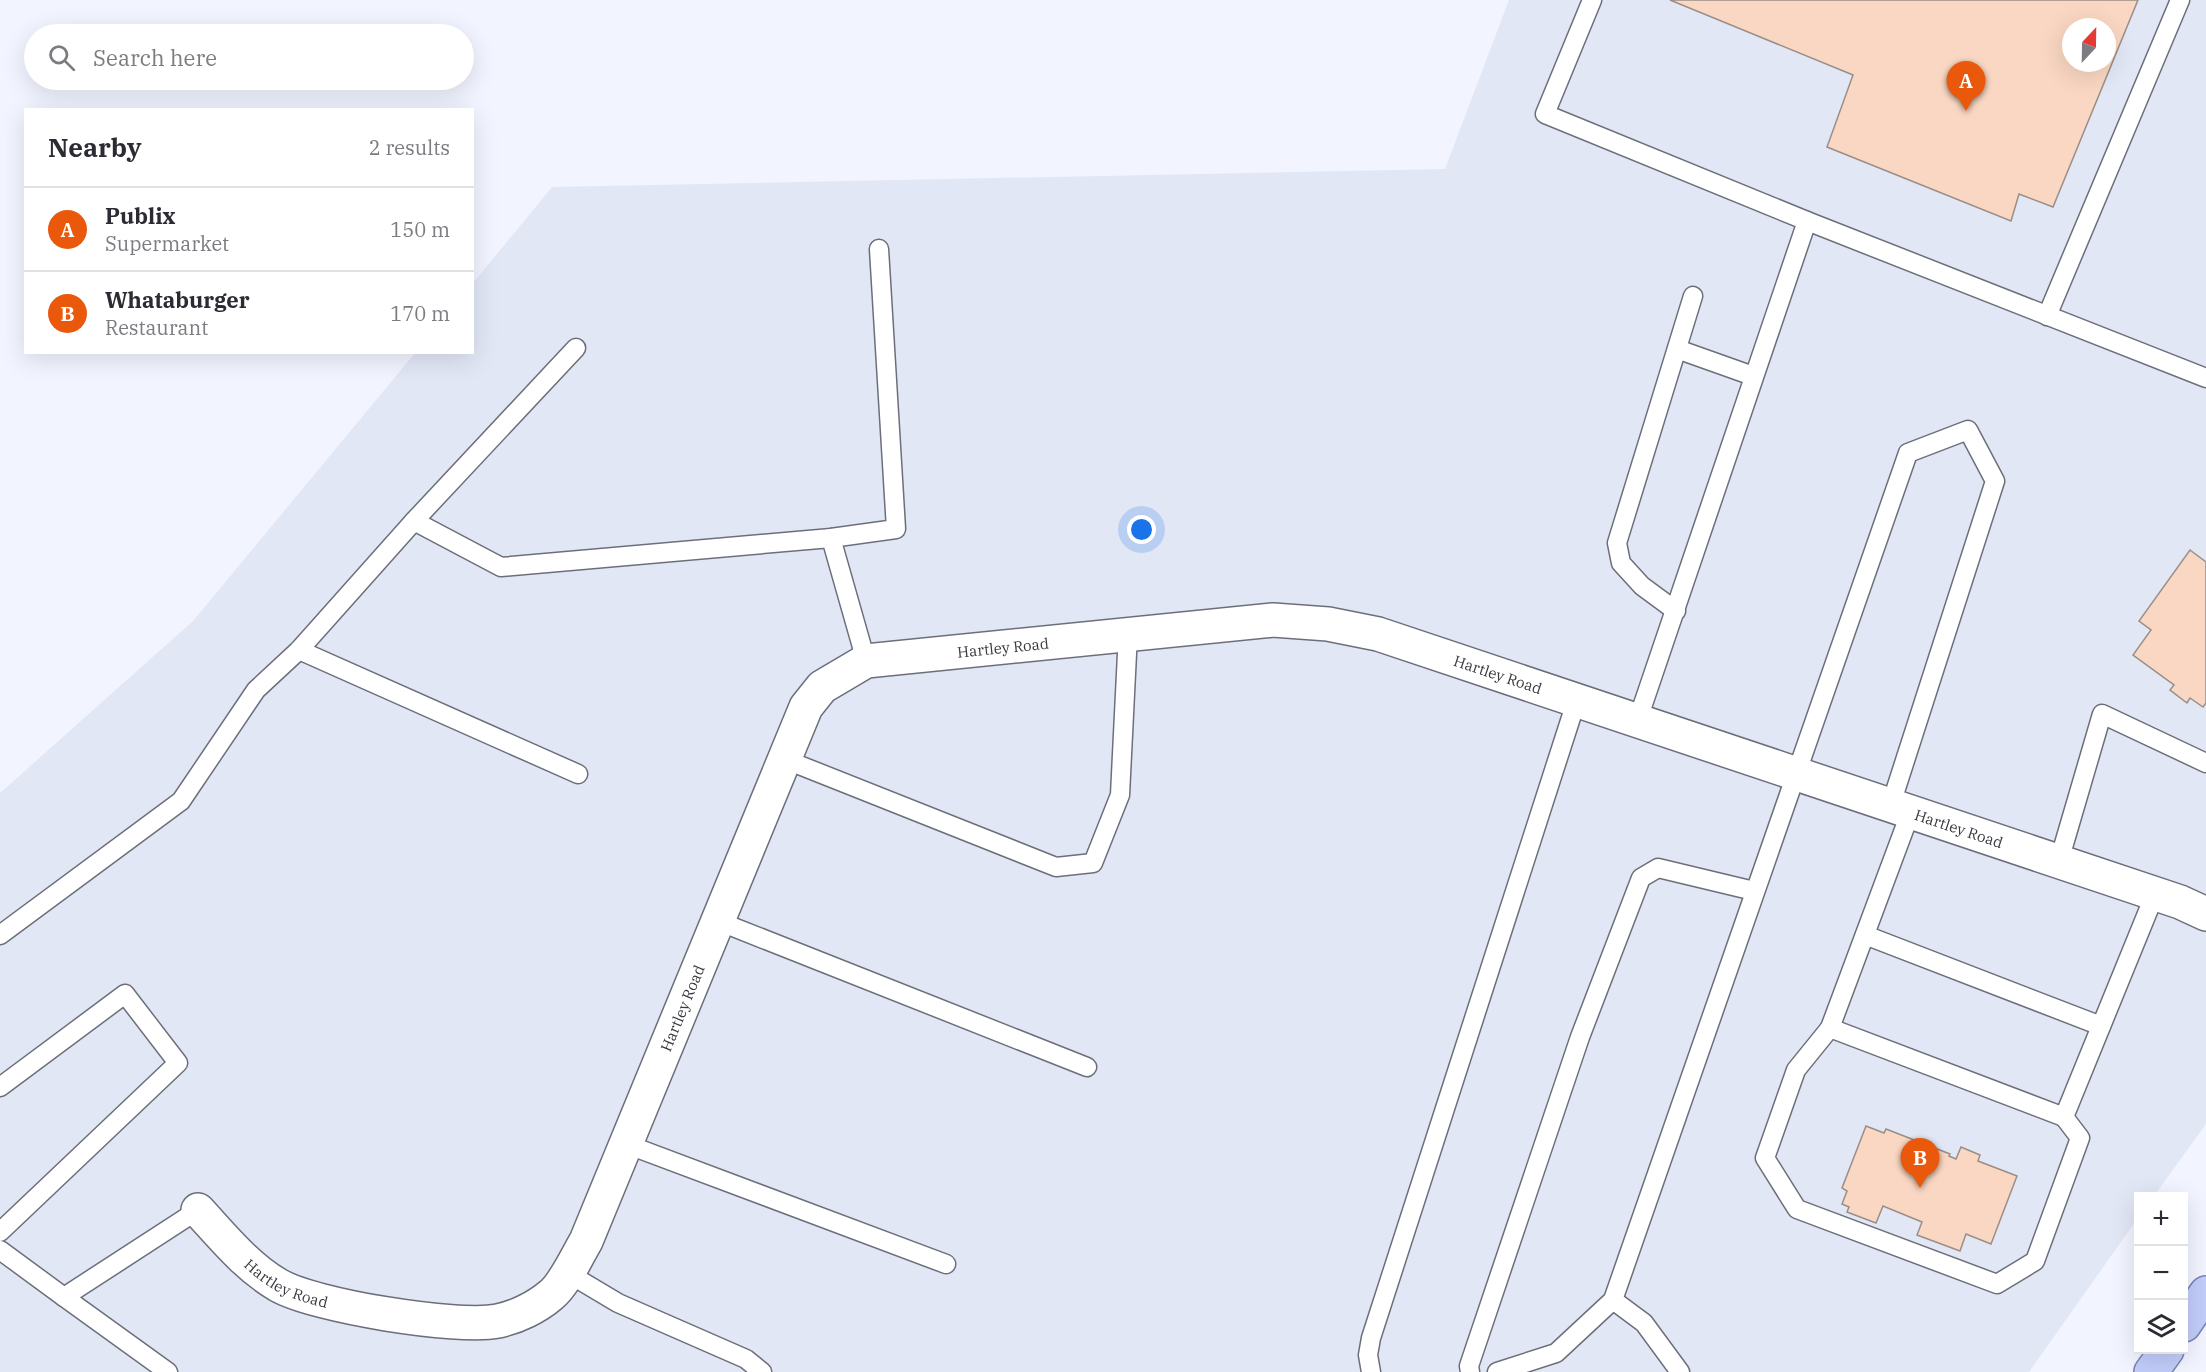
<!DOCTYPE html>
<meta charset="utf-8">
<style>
body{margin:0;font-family:"IBM Plex Serif",serif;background:#f7f7f7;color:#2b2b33}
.controls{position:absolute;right:18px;bottom:18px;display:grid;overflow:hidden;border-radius:0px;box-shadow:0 6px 24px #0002}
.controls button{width:54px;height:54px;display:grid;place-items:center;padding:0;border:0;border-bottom:2px solid #e1e1e2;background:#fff;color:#2b2b33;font:30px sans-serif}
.compass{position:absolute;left:2062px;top:18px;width:54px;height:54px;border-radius:50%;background:#fff;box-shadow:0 6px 24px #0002;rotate:22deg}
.you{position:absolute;left:1142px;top:530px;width:21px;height:21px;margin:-15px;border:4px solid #fff;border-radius:50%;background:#1a73e8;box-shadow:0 0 0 9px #1a73e833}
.badge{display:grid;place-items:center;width:39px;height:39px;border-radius:50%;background:#ea580c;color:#fff;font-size:20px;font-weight:700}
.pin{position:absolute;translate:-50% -50px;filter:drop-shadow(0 2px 3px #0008)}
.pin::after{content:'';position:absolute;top:32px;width:21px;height:18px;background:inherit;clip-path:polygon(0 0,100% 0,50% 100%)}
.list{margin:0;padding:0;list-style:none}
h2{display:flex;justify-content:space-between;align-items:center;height:78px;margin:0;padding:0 24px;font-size:26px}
h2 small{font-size:20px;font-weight:400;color:#7c7c81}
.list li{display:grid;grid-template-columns:39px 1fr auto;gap:18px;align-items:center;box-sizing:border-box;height:84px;padding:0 24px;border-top:2px solid #e1e1e2}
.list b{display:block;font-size:22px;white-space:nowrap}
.list p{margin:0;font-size:20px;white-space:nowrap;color:#7c7c81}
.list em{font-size:20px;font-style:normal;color:#7c7c81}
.icon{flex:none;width:33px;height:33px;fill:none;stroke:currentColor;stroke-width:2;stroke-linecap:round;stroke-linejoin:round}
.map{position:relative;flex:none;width:2206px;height:1372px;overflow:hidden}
.search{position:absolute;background:#fff;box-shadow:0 6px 24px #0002;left:24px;top:24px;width:450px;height:66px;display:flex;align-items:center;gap:15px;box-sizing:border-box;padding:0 21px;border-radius:33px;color:#7c7c81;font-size:22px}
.panel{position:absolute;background:#fff;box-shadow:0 6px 24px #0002;left:24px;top:108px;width:450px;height:246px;border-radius:0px}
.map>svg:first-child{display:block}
.built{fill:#e2e7f6;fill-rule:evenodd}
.building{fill:#fad7c2;stroke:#9a8e87;stroke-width:1.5;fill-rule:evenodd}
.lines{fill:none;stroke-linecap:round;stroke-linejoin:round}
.service-casing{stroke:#6c6f7a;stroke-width:21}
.minor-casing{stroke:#6c6f7a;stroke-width:36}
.primary-casing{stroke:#7884b6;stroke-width:36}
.service{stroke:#fff;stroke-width:18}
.minor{stroke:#fff;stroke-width:33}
.primary{stroke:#c2cdfa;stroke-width:33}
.labels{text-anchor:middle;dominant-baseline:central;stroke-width:4.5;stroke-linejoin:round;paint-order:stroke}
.street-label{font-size:15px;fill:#393a3f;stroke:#fff}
</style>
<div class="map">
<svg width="2206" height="1372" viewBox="0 0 2206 1372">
<rect width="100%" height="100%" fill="#f2f5ff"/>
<!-- built -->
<path class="built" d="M1509 0H2206V1124L2154 1196H2138V1218L2029 1372H0V793L193 621 415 353 472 352 473 283 552 187 1445 169ZM2071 27H2107V63H2071Z"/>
<!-- building -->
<g class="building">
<path d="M1670 0H2138L2053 207 2019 194 2011 221 1827 147 1853 75ZM2071 27H2107V63H2071Z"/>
<path d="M2190 550 2206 562V703L2203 707 2190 698 2187 703 2170 690 2174 685 2133 655 2151 630 2139 621Z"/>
<path d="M1866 1126 1884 1133 1886 1129 1950 1154 1949 1156 1956 1159 1961 1147 1980 1155 1978 1161 2017 1176 1991 1244 1966 1234 1960 1251 1917 1235 1922 1222 1883 1206 1876 1223 1847 1212 1849 1207 1842 1204 1847 1191 1842 1188Z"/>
</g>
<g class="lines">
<!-- service casing -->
<g class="service-casing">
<g id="service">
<path d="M1592 0 1545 114 1807 221"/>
<path d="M2047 316 2180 0"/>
<path d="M1677 349 1753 376"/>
<path d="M414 521 501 567 831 538 896 529 879 249"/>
<path d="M831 538 866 661"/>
<path d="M1676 611 1642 586 1621 563 1617 543 1693 296"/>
<path d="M299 650 578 774"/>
<path d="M1638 719 1807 221 2206 378"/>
<path d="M784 759 1056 867 1093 863 1120 795 1128 633"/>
<path d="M1911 811 1830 1028 2064 1117 2155 894"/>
<path d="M2059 861 2102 714 2206 763"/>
<path d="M718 921 1087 1067"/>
<path d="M0 935 181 801 256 690 299 650 414 521 576 348"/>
<path d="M1865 935 2101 1026"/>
<path d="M1830 1028 1796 1070 1765 1158 1797 1209 1997 1284 2035 1261 2080 1138 2064 1117"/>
<path d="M0 1087 125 994 178 1063 0 1232"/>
<path d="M626 1144 946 1264"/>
<path d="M0 1250 64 1297"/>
<path d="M566 1272 618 1303 746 1359 762 1372"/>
<path d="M1613 1300 1644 1323 1680 1372"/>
<path d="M168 1372 64 1297 198 1210"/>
<path d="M1371 1372 1368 1355 1371 1338 1577 699"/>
<path d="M1470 1372 1469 1366 1580 1037 1641 878 1658 868 1754 891"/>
<path d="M1497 1372 1556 1353 1613 1300 1908 453 1968 430 1995 481 1891 804"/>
</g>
</g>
<!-- minor casing -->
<g class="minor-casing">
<g id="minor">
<path id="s1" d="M198 1210C223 1237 246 1266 278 1285 314 1306 457 1329 498 1321 517 1317 537 1307 551 1295 564 1285 577 1256 586 1241L806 707 822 687 866 661 1273 620 1328 624 1378 634 2180 902 2206 914"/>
</g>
</g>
<!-- primary casing -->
<g class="primary-casing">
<g id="primary">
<path d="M2184 1325 2206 1293"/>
<path d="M2151 1372 2167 1350"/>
</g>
</g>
<!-- service -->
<use href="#service" class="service"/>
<!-- minor -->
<use href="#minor" class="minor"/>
<!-- primary -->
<use href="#primary" class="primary"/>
</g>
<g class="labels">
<!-- street labels -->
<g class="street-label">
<text stroke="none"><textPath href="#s1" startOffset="1251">Hartley Road</textPath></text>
<text stroke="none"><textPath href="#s1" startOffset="1755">Hartley Road</textPath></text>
<text stroke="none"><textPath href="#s1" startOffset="2241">Hartley Road</textPath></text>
<text stroke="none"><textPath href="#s1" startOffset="711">Hartley Road</textPath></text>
<text stroke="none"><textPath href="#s1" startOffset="117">Hartley Road</textPath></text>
</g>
</g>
</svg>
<div class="controls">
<button>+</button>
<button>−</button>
<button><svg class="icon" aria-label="layers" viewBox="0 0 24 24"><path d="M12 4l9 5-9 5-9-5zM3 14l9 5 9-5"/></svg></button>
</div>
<svg class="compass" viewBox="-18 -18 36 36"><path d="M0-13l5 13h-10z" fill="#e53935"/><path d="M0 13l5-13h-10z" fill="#7c7c81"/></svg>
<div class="you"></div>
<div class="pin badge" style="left:1966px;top:111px">A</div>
<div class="pin badge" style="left:1920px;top:1188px">B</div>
<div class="search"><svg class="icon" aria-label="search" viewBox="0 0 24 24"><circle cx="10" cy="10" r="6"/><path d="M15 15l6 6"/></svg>Search here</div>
<section class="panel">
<h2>Nearby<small>2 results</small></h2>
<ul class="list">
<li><span class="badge">A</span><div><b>Publix</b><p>Supermarket</p></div><em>150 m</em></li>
<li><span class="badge">B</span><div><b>Whataburger</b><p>Restaurant</p></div><em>170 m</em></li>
</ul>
</section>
</div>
